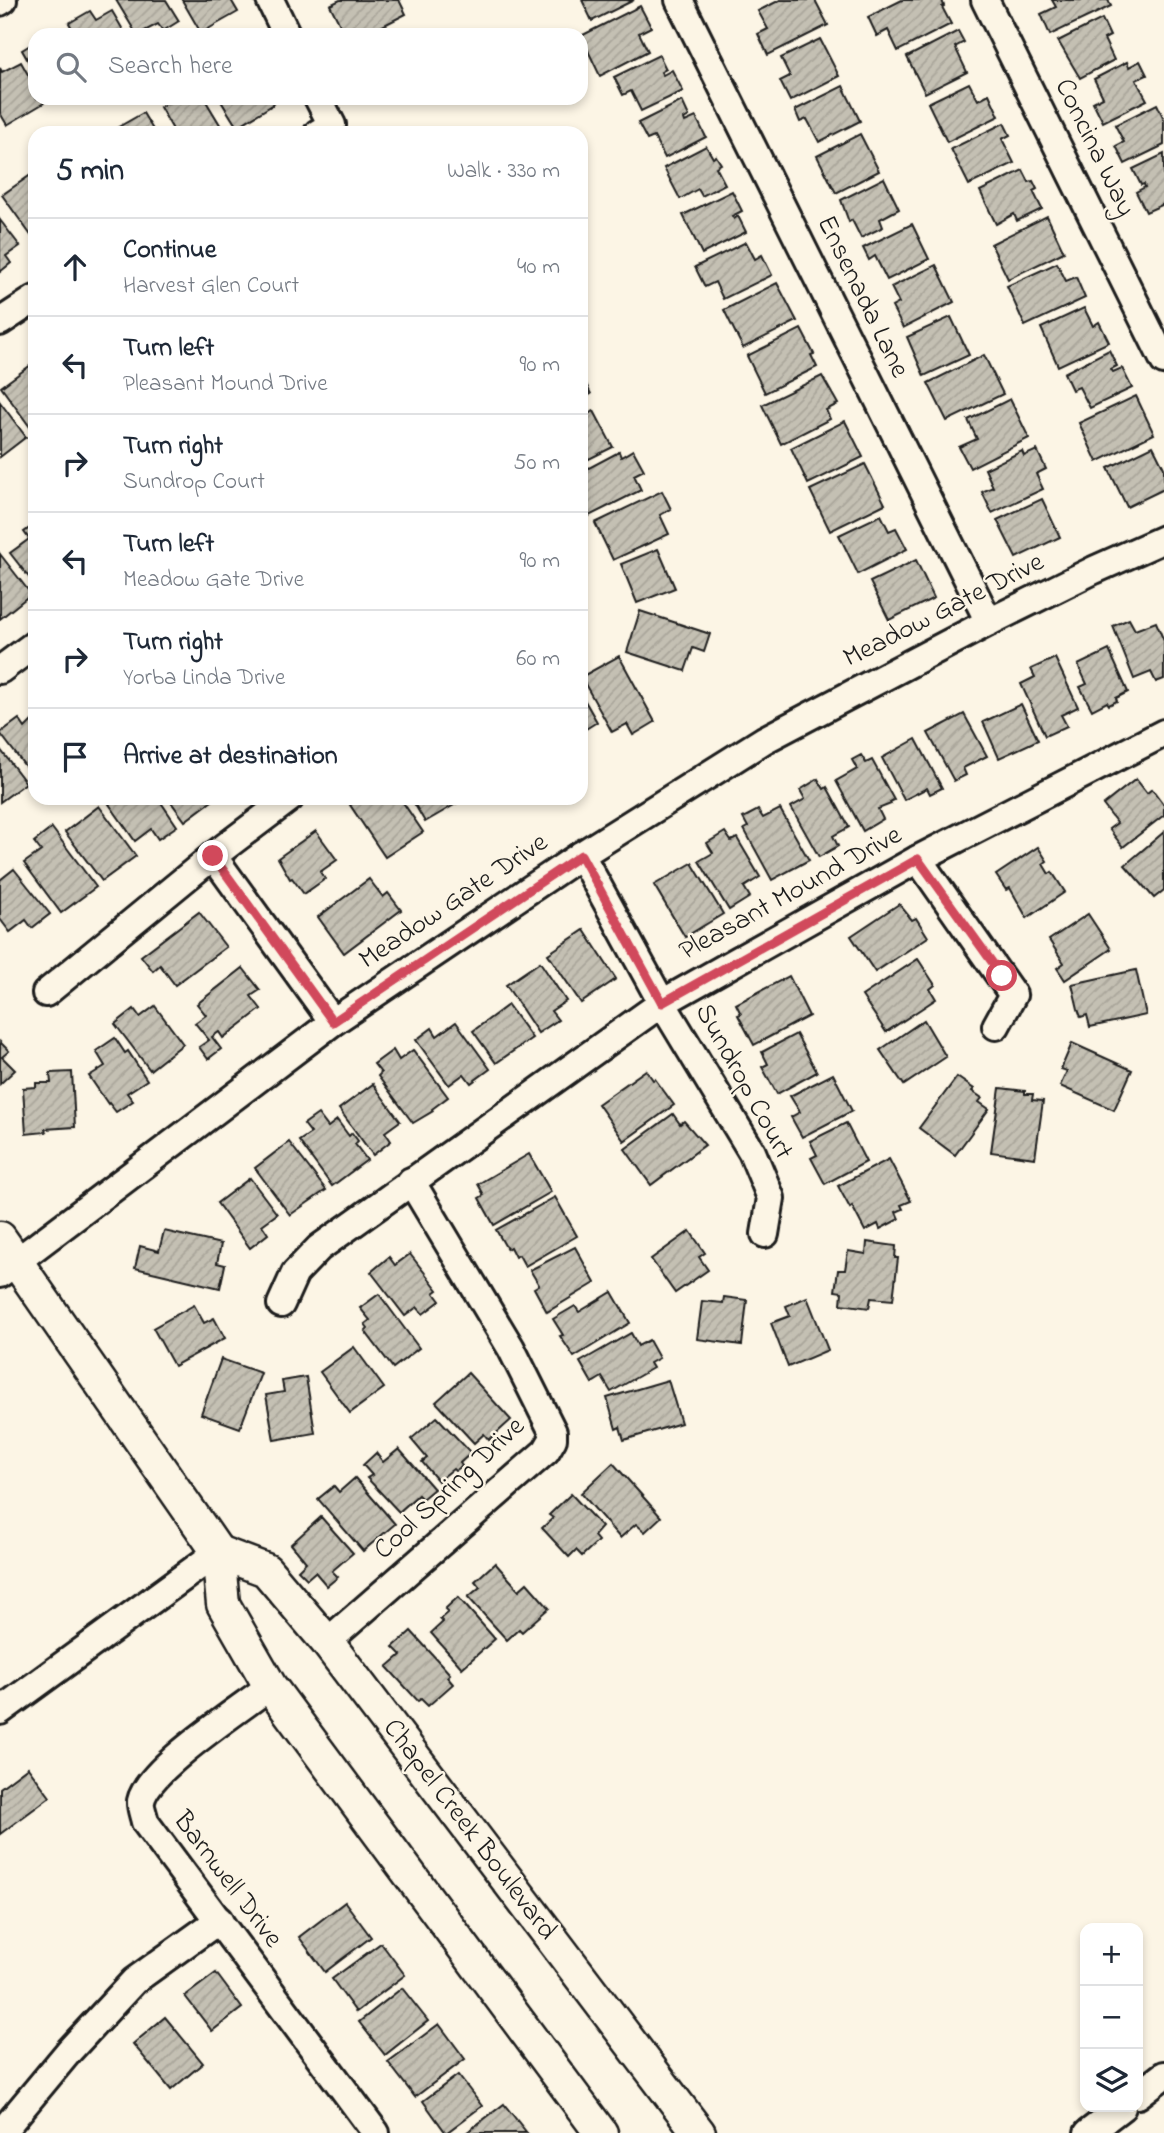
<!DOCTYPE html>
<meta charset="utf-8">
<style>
body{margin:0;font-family:"Indie Flower",sans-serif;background:#f2f2f3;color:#1f2937}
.controls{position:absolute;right:21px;bottom:21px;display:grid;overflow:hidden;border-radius:14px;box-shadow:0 4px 10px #0003}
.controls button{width:63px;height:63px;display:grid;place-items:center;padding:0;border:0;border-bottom:2px solid #e0e1e3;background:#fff;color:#1f2937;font:35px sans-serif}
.stop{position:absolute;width:21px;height:21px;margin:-16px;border:5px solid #d1495b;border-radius:50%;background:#fff}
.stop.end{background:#d1495b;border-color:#fff;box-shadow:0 2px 7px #0008}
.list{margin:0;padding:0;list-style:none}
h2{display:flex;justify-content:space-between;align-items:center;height:91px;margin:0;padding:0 28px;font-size:30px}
h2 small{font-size:23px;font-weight:400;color:#747a83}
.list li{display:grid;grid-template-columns:46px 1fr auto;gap:21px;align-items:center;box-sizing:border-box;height:98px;padding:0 28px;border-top:2px solid #e0e1e3}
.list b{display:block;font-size:26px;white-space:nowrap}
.list p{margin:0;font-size:23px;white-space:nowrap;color:#747a83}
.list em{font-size:23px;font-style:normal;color:#747a83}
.icon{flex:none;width:38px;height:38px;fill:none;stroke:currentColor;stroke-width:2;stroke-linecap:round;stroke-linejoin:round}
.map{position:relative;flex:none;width:1164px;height:2133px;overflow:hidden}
.search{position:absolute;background:#fff;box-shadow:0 4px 10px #0003;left:28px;top:28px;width:560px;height:77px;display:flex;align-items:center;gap:18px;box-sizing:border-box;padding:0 24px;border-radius:21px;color:#747a83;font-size:26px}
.panel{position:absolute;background:#fff;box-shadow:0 4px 10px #0003;left:28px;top:126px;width:560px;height:679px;border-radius:21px}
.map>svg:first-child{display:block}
.building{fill:url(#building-hatch);stroke:#1c1c1c;stroke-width:2}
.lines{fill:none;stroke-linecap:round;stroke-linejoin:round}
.minor-casing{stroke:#1c1c1c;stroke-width:32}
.major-casing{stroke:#1c1c1c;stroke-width:37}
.minor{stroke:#fcf5e5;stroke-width:26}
.major{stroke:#fcf5e5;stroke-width:32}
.route{stroke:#d1495b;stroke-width:9}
.labels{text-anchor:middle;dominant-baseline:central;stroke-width:5;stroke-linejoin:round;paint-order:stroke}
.street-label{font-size:28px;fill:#1c1c1c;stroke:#fcf5e5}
</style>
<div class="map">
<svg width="1164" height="2133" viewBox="0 0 1164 2133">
<defs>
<pattern id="building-hatch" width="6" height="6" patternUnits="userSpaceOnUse" patternTransform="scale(1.75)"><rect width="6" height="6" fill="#c4c0b3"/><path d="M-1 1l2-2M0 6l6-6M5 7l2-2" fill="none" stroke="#a8a499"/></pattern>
</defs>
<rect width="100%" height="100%" fill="#fcf5e5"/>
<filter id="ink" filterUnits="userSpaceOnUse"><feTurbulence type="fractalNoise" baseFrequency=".0143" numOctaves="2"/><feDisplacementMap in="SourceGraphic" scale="14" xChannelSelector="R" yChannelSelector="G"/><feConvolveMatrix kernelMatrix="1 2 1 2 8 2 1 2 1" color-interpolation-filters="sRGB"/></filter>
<g filter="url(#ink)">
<!-- building -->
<g class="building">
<path d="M116 0H166L179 21 163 31 158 24 137 35Z"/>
<path d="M182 0H231L238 12 201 33Z"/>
<path d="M340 0H399L406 14 365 35H345L330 5Z"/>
<path d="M582 0H634L592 21Z"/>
<path d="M780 0H815L828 25 768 55 758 34 768 29 758 11Z"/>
<path d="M902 0H942L944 6 942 7 951 24 898 51 888 30 877 36 868 17Z"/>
<path d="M1052 0H1108L1111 6 1050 35 1041 14 1056 7Z"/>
<path d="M640 6 651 27 639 33 648 51 600 76 581 36Z"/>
<path d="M90 11 96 20 112 11 126 35H76L69 23Z"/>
<path d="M1102 19 1110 36 1104 39 1114 60 1080 78 1058 41Z"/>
<path d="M958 31 964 42 955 47 967 72 925 93 907 57Z"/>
<path d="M820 39 839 76 790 101 780 81 790 76 781 58Z"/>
<path d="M35 42V73L22 50Z"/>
<path d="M659 55 666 69 661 72 663 75 672 70 683 91 641 111 631 91 623 95 614 77Z"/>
<path d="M1140 61 1147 75 1136 80 1147 100 1103 122 1093 102 1103 97 1094 79 1127 62 1129 67Z"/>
<path d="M21 62 35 87V98H41L44 103 7 125 0 113V68L2 72Z"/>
<path d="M969 83 978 100 989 94 999 116 947 142 928 103Z"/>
<path d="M843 86 860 121 819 142 807 119 800 122 795 110Z"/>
<path d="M175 98H204L222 128 213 133H175L160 107Z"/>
<path d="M219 98H270L274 104 237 127Z"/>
<path d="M682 101 689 116 684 119 685 122 696 117 706 137 665 158 654 137 647 140 638 123Z"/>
<path d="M1157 104 1164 119V145L1125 164 1116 146 1124 142 1115 125Z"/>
<path d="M143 113 155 133H108Z"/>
<path d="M1004 123 1010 135 1002 139 1014 163 969 185 951 149Z"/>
<path d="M860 134 879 171 836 193 817 156Z"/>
<path d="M706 146 713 158 716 156 721 164 716 167 725 184 702 196 698 189 680 199 664 168Z"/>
<path d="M1164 154V204L1146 212 1136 192 1145 187 1144 184 1141 185 1133 169Z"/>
<path d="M1023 170 1029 182 1033 181 1037 189 1033 191 1042 209 1017 221 1014 214 996 224 980 191Z"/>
<path d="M35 172V241L2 195Z"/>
<path d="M884 178 899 209 880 219 883 227 861 238 852 220 849 222 841 200Z"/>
<path d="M732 191 742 211 732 216 734 219 738 216 746 232 702 254 683 215Z"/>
<path d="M1047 216 1064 252 1008 279 991 244Z"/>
<path d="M0 220 20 246 6 256 11 263 0 272Z"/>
<path d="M912 224 929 259 887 280 875 256 869 260 863 248Z"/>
<path d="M746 242 755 259 762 255 772 275 723 299 715 282 705 287 695 267Z"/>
<path d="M1057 263 1066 281 1076 277 1085 298 1025 326 1007 286Z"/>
<path d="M936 265 954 302 903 328 892 307 899 303 891 287Z"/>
<path d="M777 283 797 321 743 348 724 310Z"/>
<path d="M1084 308 1093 326 1099 322 1109 342 1058 366 1041 328Z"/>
<path d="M951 317 969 355 924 376 907 337Z"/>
<path d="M801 329 814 354 811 355 817 367 765 393 747 356Z"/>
<path d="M1109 350 1117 366 1111 369 1113 372 1122 368 1132 388 1090 408 1079 387 1072 390 1064 373Z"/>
<path d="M984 355 1003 394 947 421 928 383Z"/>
<path d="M35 362V434L1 387Z"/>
<path d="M581 374 591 394 581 399Z"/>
<path d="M822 376 838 404 826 410 830 419 781 444 762 405Z"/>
<path d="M1136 396 1154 434 1097 462 1079 423Z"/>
<path d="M1010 399 1029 438 970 468 959 447 977 439 968 420Z"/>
<path d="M0 402 26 437 0 457Z"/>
<path d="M594 411 613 447 581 463V417Z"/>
<path d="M845 421 863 457 808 484 791 448Z"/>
<path d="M1153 446 1164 468V489L1127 507 1108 468Z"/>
<path d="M633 450 644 470 634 475 641 490 585 518 581 511V472L619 452 621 457Z"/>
<path d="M1037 450 1046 469 1036 474 1043 489 992 513 982 492 993 487 985 469 1022 451 1024 456Z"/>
<path d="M865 464 885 504 830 531 810 490Z"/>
<path d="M662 491 671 509 660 515 669 534 613 560 595 523Z"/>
<path d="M1042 499 1060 537 1016 558 997 520Z"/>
<path d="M881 515 889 531 896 528 907 549 858 574 839 535Z"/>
<path d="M35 524V585L10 553 29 539 24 532Z"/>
<path d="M658 549 675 588 637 603 621 564Z"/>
<path d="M0 554 31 594 0 619Z"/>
<path d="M916 560 934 598 889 620 870 582Z"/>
<path d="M640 611 710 634 704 652 693 648 685 671 627 652Z"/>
<path d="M1129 619 1135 630 1156 622 1164 641V679L1156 682 1151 672 1134 679 1113 626Z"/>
<path d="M1109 650 1128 692 1116 698 1117 701 1109 705 1107 702 1092 710 1080 687 1087 684 1078 665Z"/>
<path d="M619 656 655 722 633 735 627 724 612 732 581 677Z"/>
<path d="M1055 658 1078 707 1061 715 1067 726 1045 736 1021 684 1035 677 1031 669Z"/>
<path d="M581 694 597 722 581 732Z"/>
<path d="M1021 704 1038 740 999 758 983 722Z"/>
<path d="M964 714 987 756 963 768 966 775 954 781 928 733Z"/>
<path d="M35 718V778H34L0 733 19 719 25 728Z"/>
<path d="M916 739 942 788 930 794 927 788 904 800 882 758Z"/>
<path d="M0 749 26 783 0 802Z"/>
<path d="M861 755 866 763 872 760 894 800 890 802 891 804 878 809 883 819 863 831 836 781 857 769 852 760Z"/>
<path d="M818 779 824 789 827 787 849 827 833 836 838 846 819 857 791 807 805 799 800 790Z"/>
<path d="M1136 779 1147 793 1152 789 1164 805V815L1123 847 1109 829 1117 823 1103 805Z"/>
<path d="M117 798H158L177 826 158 839 151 829 135 841 109 804Z"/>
<path d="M168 798H216L185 821Z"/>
<path d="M361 798H400L423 832 385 857 350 805Z"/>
<path d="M411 798H459L461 801 425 822Z"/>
<path d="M99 806 136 856 102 881 65 832Z"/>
<path d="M780 809 809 860 772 880 744 829 748 827 743 818 758 810 763 818Z"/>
<path d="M52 828 96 887 61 913 24 863 41 851 34 842Z"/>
<path d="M316 831 337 860 320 872 325 879 304 894 292 878 290 879 278 858Z"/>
<path d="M725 832 731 841 737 838 760 877 744 887 750 897 729 910 699 861 713 853 707 843Z"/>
<path d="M1164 832V890L1154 898 1125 865Z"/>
<path d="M1038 847 1047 861 1043 864 1049 874 1052 872 1065 892 1027 918 1010 888 1006 890 996 875Z"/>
<path d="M692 863 723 914 685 937 654 885Z"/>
<path d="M14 869 50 914 32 928 26 920 10 932 0 919V880Z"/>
<path d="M369 879 383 897 388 893 401 910 344 953 318 917Z"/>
<path d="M899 904 912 920 916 918 928 937 875 972 851 936Z"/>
<path d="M199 912 226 947 175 985 160 965 153 971 141 956Z"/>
<path d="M1088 914 1111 949 1065 980 1057 968 1064 963 1049 940Z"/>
<path d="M584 930 616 979 581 1003 548 954Z"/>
<path d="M918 959 935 985 930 989 936 999 886 1032 862 996Z"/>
<path d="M540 962 566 1001 551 1011 558 1020 538 1033 506 985Z"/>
<path d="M243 968 260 990 251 996 261 1009 223 1038 219 1032 212 1037 221 1049 208 1059 199 1047 209 1040 195 1023 206 1015 197 1004Z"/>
<path d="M1136 970 1146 1015 1090 1027 1087 1015 1081 1017 1078 1009 1072 984Z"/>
<path d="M789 976 809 1016 754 1045 738 1015 741 1014 736 1004Z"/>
<path d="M508 1005 532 1038 496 1063 473 1031Z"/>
<path d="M155 1006 183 1044 150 1070 115 1024 134 1009 140 1017Z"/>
<path d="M924 1020 946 1057 904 1085 880 1050Z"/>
<path d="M456 1022 490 1069 471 1083 464 1074 449 1085 416 1040 432 1028 437 1036Z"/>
<path d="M796 1034 817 1072 777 1094 762 1067 768 1064 762 1052Z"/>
<path d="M115 1038 125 1053 128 1051 147 1080 127 1093 133 1101 116 1112 109 1103 108 1104 89 1076 105 1066 96 1051Z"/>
<path d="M0 1042 9 1051 2 1057 15 1070 0 1084Z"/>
<path d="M1072 1043 1132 1070 1114 1110 1060 1086 1067 1071 1061 1069Z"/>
<path d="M393 1050 399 1060 413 1050 448 1097 432 1109 433 1111 413 1123 378 1076 381 1073 374 1064Z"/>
<path d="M646 1070 653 1080 655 1079 674 1105 624 1141 598 1104Z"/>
<path d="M72 1072 75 1127 45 1129 46 1132 26 1134 23 1088 36 1087V1083H51L50 1073Z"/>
<path d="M833 1074 852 1111 802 1137 791 1117 800 1112 790 1096Z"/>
<path d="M957 1077 974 1089 972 1091 982 1098 979 1102 989 1109 955 1155 919 1128Z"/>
<path d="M373 1084 400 1121 385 1132 391 1141 373 1155 339 1109Z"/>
<path d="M1000 1088 1025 1091V1094H1033L1032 1100 1043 1101 1035 1158 991 1152Z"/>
<path d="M318 1114 328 1127 337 1120 349 1136 352 1133 358 1141 355 1144 367 1160 332 1186 299 1141 311 1133 304 1124Z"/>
<path d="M673 1114 680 1124 684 1121 705 1145 651 1185 625 1149Z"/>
<path d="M846 1123 866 1162 825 1184 811 1158 817 1155 810 1141Z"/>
<path d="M289 1142 326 1190 290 1215 255 1168Z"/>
<path d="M529 1154 551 1192 494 1225 479 1198 484 1195 478 1184Z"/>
<path d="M889 1159 911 1201 901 1205 903 1209 896 1212 899 1219 880 1229 878 1224 865 1231 852 1206 850 1208 838 1186Z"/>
<path d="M250 1178 277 1214 262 1225 268 1234 250 1248 217 1203Z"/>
<path d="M555 1197 577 1236 525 1266 519 1255 515 1257 510 1247 507 1249 496 1230Z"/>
<path d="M164 1231 221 1244 217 1263 225 1265 220 1288 135 1268 140 1246 159 1251Z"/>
<path d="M690 1231 705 1253 699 1257 708 1270 675 1293 651 1259Z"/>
<path d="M867 1242 896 1246 895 1258H898L893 1300 871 1298 869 1308 841 1304 842 1292 835 1291 838 1270H845L848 1251 866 1254Z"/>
<path d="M575 1247 595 1283 547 1312 534 1288 539 1285 530 1270Z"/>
<path d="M410 1254 438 1290 434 1293 440 1301 423 1314 417 1307 405 1316 371 1272 389 1257 395 1265Z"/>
<path d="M612 1292 630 1323 574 1357 560 1336 563 1335 553 1319 575 1306 579 1312Z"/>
<path d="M379 1294 419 1348 393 1368 365 1331 368 1328 365 1324 370 1320 360 1308Z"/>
<path d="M724 1297 747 1300 742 1345 697 1339 702 1301 723 1303Z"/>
<path d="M807 1297 828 1350 788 1367 771 1323 790 1316 786 1306Z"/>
<path d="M194 1305 204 1323 214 1318 225 1338 174 1366 153 1328Z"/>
<path d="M631 1333 638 1346 649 1340 659 1358 650 1363 653 1368 611 1392 602 1377 592 1383 580 1362Z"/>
<path d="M354 1347 384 1388 350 1413 320 1372Z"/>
<path d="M221 1359 261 1373 240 1428 201 1414Z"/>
<path d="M468 1373 511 1420 489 1440 484 1434 474 1443 436 1402Z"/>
<path d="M306 1377 315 1433 274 1440 266 1395 284 1392 282 1381Z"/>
<path d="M668 1380 681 1423 624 1440 620 1427 616 1429 607 1398Z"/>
<path d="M437 1417 471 1453 460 1463 462 1466 455 1471 453 1469 438 1481 422 1462 427 1458 411 1439Z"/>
<path d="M399 1449 434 1489 422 1499 418 1495 399 1512 367 1478 372 1475 363 1465 376 1453 383 1462Z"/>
<path d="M613 1463 661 1517 645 1532 636 1524 620 1538 581 1493Z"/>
<path d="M355 1478 395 1524 363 1551 318 1499 334 1486 339 1492Z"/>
<path d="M571 1494 602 1527 594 1536 598 1541 582 1556 576 1550 569 1557 542 1528 553 1518 549 1515Z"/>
<path d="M321 1517 353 1553 332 1571 338 1577 327 1586 315 1572 307 1579 298 1570 306 1562 291 1544Z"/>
<path d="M495 1563 519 1590 527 1583 549 1608 522 1632 519 1629 507 1640 468 1597 480 1587 475 1581Z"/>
<path d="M458 1597 495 1639 462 1668 431 1633 443 1622 440 1619 448 1612 445 1609Z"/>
<path d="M411 1631 450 1674 447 1677 453 1684 428 1706 421 1699 418 1701 387 1667 401 1655 393 1647Z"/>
<path d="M28 1767 50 1797 0 1834V1788Z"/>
<path d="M345 1902 371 1937 325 1972 299 1937Z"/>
<path d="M381 1943 405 1975 356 2012 332 1979Z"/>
<path d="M216 1973 242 2008 212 2031 185 1996Z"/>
<path d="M402 1988 428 2021 385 2055 359 2022Z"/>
<path d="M165 2017 203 2063 171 2090 133 2044Z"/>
<path d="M439 2024 465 2059 415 2097 388 2062Z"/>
<path d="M458 2075 482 2106 446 2133 423 2101Z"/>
<path d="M504 2104 527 2133H466Z"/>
</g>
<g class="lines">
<!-- minor casing -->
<g class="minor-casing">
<g id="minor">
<path d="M270 0 287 35"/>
<path d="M679 0 989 622"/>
<path d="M985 0 1164 361"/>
<path d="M0 2 3 0"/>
<path d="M318 133 332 125 318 98"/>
<path d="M0 322 35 299"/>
<path d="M0 670 35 644"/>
<path d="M581 855 662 1003 752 1152 771 1198 765 1234"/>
<path d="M213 856 333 1022"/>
<path d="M918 859 1013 995 996 1026"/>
<path d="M46 993 213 856 290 798"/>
<path d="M0 1274 333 1022 581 855 764 740 989 622 1094 570 1164 539"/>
<path d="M281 1304 295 1273 319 1248 662 1003 918 859 1164 733"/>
<path d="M327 1642 546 1451 553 1439V1432L511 1348 411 1181"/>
<path d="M270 1686C242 1708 147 1769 141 1801 140 1807 144 1816 145 1822L376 2133"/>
<path d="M0 1711 218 1552"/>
<path d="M1138 2095 1164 2075"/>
<path d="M1 2133 70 2050 134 1981 219 1920"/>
<path d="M1088 2133 1122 2107"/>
</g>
</g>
<!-- major casing -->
<g class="major-casing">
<g id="major">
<path d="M0 1238 218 1552 223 1604 270 1686 601 2133"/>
<path d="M218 1552 266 1570 327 1642 699 2133"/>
</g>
</g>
<!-- minor -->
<use href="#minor" class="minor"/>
<!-- major -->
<use href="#major" class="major"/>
</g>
</g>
<g class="lines" filter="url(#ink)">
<!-- route -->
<path class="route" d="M213 856 333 1022 581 855 662 1003 918 859 1002 976"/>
</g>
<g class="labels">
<!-- street labels -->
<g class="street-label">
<text transform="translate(1094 148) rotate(64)">Concina Way</text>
<text transform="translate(862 297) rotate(64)">Ensenada Lane</text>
<text transform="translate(944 611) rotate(-27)">Meadow Gate Drive</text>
<text transform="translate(791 894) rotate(-29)">Pleasant Mound Drive</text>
<text transform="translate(454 902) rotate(-34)">Meadow Gate Drive</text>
<text transform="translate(743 1082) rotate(61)">Sundrop Court</text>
<text transform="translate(450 1489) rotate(-43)">Cool Spring Drive</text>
<text transform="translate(469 1830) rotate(53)">Chapel Creek Boulevard</text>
<text transform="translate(227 1880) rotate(53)">Barnwell Drive</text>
</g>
</g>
</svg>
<div class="controls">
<button>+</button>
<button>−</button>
<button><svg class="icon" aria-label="layers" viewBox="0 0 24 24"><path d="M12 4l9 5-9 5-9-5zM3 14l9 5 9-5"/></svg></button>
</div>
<div class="stop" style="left:1002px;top:976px"></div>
<div class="stop end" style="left:213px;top:856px"></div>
<div class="search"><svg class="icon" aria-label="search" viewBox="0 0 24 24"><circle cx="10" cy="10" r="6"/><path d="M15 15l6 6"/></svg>Search here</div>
<section class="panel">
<h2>5 min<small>Walk · 330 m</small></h2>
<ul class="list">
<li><svg class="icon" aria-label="ahead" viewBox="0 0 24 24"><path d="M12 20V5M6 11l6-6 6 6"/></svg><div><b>Continue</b><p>Harvest Glen Court</p></div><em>40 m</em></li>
<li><svg class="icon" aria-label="left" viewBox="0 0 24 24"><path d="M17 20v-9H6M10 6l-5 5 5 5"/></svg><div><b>Turn left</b><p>Pleasant Mound Drive</p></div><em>90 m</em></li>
<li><svg class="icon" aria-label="right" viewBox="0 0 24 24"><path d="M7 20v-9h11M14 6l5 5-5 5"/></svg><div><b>Turn right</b><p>Sundrop Court</p></div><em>50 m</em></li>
<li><svg class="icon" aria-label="left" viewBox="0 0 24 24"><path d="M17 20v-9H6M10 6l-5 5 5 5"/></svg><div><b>Turn left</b><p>Meadow Gate Drive</p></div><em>90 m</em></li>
<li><svg class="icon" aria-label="right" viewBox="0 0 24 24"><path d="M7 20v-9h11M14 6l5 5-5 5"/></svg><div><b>Turn right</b><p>Yorba Linda Drive</p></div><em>60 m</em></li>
<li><svg class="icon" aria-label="arrive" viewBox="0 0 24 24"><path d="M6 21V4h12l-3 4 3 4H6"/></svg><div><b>Arrive at destination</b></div></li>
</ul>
</section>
</div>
